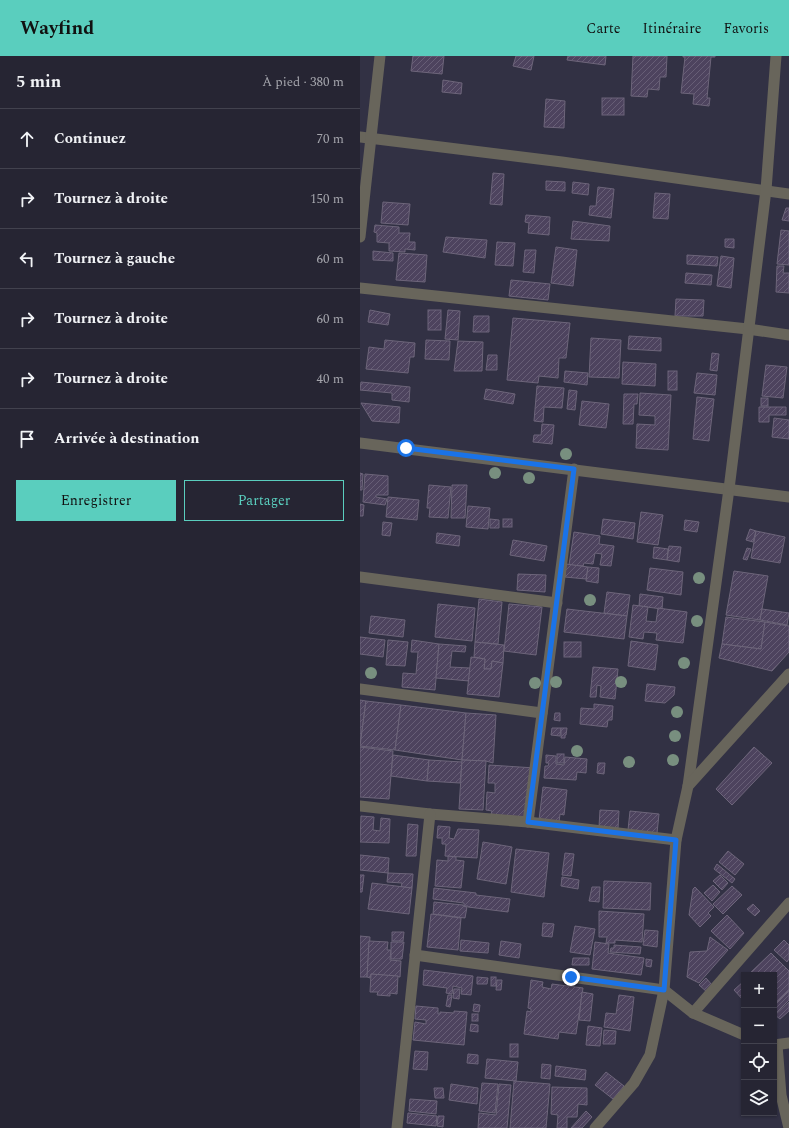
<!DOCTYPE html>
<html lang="fr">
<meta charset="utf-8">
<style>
body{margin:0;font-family:Spectral,serif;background:#32313f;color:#f1f3f6}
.controls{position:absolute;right:12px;bottom:12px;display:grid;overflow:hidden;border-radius:0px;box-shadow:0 1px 3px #0004}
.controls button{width:36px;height:36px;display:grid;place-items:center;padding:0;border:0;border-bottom:1px solid #42424e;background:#262533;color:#f1f3f6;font:20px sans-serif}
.stop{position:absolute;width:12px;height:12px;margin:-9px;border:3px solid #1a73e8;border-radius:50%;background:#fff}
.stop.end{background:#1a73e8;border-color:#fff;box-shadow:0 1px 4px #0008}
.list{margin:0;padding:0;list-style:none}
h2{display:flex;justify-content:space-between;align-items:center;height:52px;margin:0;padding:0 16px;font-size:17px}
h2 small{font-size:13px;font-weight:400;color:#a4a5ac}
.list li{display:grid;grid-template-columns:26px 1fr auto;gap:12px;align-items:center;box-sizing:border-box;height:60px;padding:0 16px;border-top:1px solid #42424e}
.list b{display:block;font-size:15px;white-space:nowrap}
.list em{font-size:13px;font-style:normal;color:#a4a5ac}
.actions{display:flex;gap:8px;padding:12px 16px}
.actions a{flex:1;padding:9px 0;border:1px solid #5acebe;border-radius:0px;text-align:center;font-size:14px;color:#5acebe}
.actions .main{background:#5acebe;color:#111}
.icon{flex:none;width:22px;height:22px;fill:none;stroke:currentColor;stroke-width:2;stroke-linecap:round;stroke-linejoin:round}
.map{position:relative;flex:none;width:429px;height:1072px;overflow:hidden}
header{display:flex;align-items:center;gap:24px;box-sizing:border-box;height:56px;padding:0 20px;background:#5acebe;color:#111}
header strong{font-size:19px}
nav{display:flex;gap:22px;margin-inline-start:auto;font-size:14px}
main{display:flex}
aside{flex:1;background:#262533}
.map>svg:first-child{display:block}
.building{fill:url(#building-hatch);stroke:#6d657a}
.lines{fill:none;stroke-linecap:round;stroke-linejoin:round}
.minor{stroke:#68655b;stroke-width:11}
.tertiary{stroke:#68655b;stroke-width:11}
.tree{fill:#788f7f}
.route{stroke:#1a73e8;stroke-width:5}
</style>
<header>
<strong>Wayfind</strong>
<nav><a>Carte</a><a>Itinéraire</a><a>Favoris</a></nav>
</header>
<main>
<aside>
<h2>5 min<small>À pied · 380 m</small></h2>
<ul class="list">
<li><svg class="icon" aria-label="ahead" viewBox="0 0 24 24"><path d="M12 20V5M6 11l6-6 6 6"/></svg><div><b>Continuez</b></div><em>70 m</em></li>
<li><svg class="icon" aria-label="right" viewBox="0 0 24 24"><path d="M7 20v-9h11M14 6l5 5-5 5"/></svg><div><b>Tournez à droite</b></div><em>150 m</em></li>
<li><svg class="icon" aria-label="left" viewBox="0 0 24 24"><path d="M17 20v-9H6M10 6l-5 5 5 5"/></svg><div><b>Tournez à gauche</b></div><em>60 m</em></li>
<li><svg class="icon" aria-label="right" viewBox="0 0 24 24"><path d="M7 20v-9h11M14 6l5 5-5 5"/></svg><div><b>Tournez à droite</b></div><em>60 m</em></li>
<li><svg class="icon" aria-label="right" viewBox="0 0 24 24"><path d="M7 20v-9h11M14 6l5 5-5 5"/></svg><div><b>Tournez à droite</b></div><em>40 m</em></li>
<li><svg class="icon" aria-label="arrive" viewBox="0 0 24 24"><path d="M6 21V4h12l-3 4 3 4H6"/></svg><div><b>Arrivée à destination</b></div></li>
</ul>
<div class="actions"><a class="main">Enregistrer</a><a>Partager</a></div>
</aside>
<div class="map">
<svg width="429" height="1072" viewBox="0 0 429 1072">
<defs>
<pattern id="building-hatch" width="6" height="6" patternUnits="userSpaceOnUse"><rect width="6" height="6" fill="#4d435e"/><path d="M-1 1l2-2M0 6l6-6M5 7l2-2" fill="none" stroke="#675e76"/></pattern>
</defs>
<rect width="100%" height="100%" fill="#323144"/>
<!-- building -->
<g class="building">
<path d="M53 0H84L82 18 51 15Z"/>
<path d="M156 0H174L171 14 153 10Z"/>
<path d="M208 0H246L245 9 207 4Z"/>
<path d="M273 0H307L306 21H300L299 34 288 33 287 41 271 40Z"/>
<path d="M323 0H355V1H351L347 42H350L349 50 333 48 334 38 321 37 325 1H323Z"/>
<path d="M83 24 102 27 101 38 82 36Z"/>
<rect x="242" y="42" width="22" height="17"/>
<path d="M186 43 205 45 204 72 184 71Z"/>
<path d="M133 117 144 118 142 149 130 148Z"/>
<path d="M186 125 205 126V135L186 134Z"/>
<path d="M213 126 229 128 228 139 212 137Z"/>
<path d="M238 131 254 133 251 162 229 159 230 150H236Z"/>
<path d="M295 137 310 138 308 163 293 162Z"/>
<path d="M23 146 50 148 48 169 21 167Z"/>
<path d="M426 152H429V165L422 164Z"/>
<path d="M166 159 190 161 189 179 168 177 169 167 165 166Z"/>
<path d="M213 165 250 170 249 185 211 183Z"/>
<path d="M15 169 39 171V177H50L49 186H55V194L45 193V196L29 195V187L17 186V177L14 176Z"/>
<path d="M421 174 429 175V209L417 208Z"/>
<path d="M86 181 127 184 125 202 83 196Z"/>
<path d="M365 183H374V192L365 191Z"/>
<path d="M137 186 155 187 153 210 135 209Z"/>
<path d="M196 191 217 194 213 230 191 227Z"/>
<path d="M165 194H176L174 217 163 216Z"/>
<path d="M13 195 33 197V205L13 204Z"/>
<path d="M39 197 67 199 65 226 36 224Z"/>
<path d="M327 199 358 201 357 210 327 208Z"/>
<path d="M361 200 374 202 371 232 357 230Z"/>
<path d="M417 210H424L423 217H429V237L416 236Z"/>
<path d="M326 217 352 219 351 229 325 227Z"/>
<path d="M151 224 190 228 188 244 149 240Z"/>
<path d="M316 243 344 244 343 260H315Z"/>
<path d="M10 254 30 258 28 269 8 266Z"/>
<rect x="68" y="254" width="13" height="20"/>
<path d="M88 254 100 255 98 284 85 283Z"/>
<path d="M114 260H129V276H113Z"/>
<path d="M153 262 210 267 206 302H199L198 322 179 320 178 327 147 324Z"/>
<path d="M269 280 301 282V295L268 293Z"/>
<path d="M231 282 261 284 259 322 229 321Z"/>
<path d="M25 284 55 287 54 301H50L48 317 6 313 9 291 24 293Z"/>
<path d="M66 284 90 285 89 304 65 303Z"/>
<path d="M98 285 123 286 122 315H94Z"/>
<path d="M352 297 359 298 357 315 350 314Z"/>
<path d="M128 299H137V314H126Z"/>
<path d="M263 306 296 308 295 330 262 328Z"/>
<path d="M406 309 427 311 423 342 402 340Z"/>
<path d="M205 315 228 317 227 329 204 326Z"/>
<rect x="308" y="315" width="9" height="19"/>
<path d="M337 317 357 319 355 339 334 337Z"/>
<path d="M1 326 50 331 49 346 32 344V337L0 334Z"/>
<path d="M177 330 204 332 202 352 184 351 183 366 174 365Z"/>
<path d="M126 333 155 338 153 348 124 343Z"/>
<path d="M209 334 217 335 215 354 207 353Z"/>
<path d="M280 337 311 339 308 394 276 392 277 368 295 369V360L279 359Z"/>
<path d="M264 338H278L277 348H274L273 368H263Z"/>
<path d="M337 341 354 343 349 385 333 383Z"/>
<rect x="401" y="342" width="7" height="8"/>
<path d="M222 345 249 348 246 372 219 369Z"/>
<path d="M1 347 40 351 39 367 12 365Z"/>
<path d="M399 351H426V359H409V366H399Z"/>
<path d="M414 362 429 364V383L412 381Z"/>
<path d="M182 368 194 369 192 388 173 386 174 379H181Z"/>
<path d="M0 417 3 418 2 434H0Z"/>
<path d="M5 418 28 420V439H16V441L27 443 25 449 3 446Z"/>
<path d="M69 429 91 431 88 462 69 461 70 452H67Z"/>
<path d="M92 429H107L105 462H91Z"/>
<path d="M28 441 59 444 57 464 26 461Z"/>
<path d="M0 448 4 449 3 460H0Z"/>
<path d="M108 450 130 452 128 473 106 471Z"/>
<path d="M281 456 303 459 298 489 277 486Z"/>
<path d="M130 463 139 464V472H130Z"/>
<rect x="143" y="463" width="9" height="8"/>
<path d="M243 463 275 467 273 483 241 478Z"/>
<path d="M325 464 339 466 337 476 324 474Z"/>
<path d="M23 466 32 467 30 480 22 479Z"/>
<path d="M390 473 396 475 393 486 386 484Z"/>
<path d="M396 475 425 481 420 507 391 502Z"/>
<path d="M214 476 240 480 239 488 254 490 251 510 240 509 242 498 235 497 233 508 224 507 223 510 209 509Z"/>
<path d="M77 477 100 480 99 490 76 487Z"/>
<path d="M153 484 187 490 184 505 150 499Z"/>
<path d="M309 490 321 491 319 506 307 504Z"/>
<path d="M294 491 308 493 307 504 293 502Z"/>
<path d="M387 492 391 493 387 504 383 503Z"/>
<path d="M206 508 228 511 226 523 205 521Z"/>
<path d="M228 511 239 512 238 527 226 525Z"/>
<path d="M290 512 323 516 321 539 287 534Z"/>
<path d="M374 515 408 520 400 564 366 559Z"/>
<path d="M158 518 186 519 185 536 157 534Z"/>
<path d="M247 536 270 539 267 560 244 557Z"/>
<path d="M280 538 303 541 302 553 279 550Z"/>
<path d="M119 543 142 546 138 588 115 586Z"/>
<path d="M78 548 115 552 112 585 75 581Z"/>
<path d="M149 548 182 551 176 599 144 595Z"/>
<path d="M273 549 288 551 286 565 296 566 298 552 327 556 323 587 296 584 297 577 284 576 283 583 269 581Z"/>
<path d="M207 553 267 560 264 583 204 576Z"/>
<path d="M402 553 429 557 427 569 400 564Z"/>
<path d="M11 560 45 564 43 581 9 577Z"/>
<path d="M366 561 405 566 401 593 362 588Z"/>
<path d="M405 566 429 570V596L412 615 359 602 362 588 401 593Z"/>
<path d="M0 581 25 584 23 601 0 598Z"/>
<path d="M28 584 48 586 45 610 26 609Z"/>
<path d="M52 584 79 588 75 634 42 631 43 617 56 618 58 596H51Z"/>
<path d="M271 585 298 589 295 614 268 610Z"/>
<path d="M115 586 144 589 143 607 132 605 131 613H124L125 603 114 601Z"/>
<rect x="204" y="586" width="17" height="15"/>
<path d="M79 588 106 590 105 596 92 595 90 611 110 612 109 625 76 622Z"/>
<path d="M111 601 125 603 124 613H131L132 605 143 607 139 641 107 638Z"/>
<path d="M233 611 258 613 255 643 240 641 241 630 237 629 236 641H230Z"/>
<path d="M287 628 315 631 314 639 305 647 285 645Z"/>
<path d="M0 644 6 645 0 690Z"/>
<path d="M6 645 41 649 35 694 0 690Z"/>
<path d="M234 648 253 650 252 664H248L247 671 220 668 221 652 234 653Z"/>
<path d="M41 649 106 657 102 704 35 694Z"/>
<path d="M106 657 136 659 133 707 126 705 102 704Z"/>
<path d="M195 657H200V665L194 664Z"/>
<path d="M192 672H201L200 680 191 679Z"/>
<path d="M201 672H207L206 679H205V682H201Z"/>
<path d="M0 691 33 695 29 743 0 741Z"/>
<path d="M394 691 412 707 372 749 356 733Z"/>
<rect x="197" y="698" width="7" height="9"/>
<path d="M33 699 69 704 67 725 31 720Z"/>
<path d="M186 699 196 700V708L204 709 205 701 227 703 226 717 217 716 216 724 184 722 185 710H188L189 707H186Z"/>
<path d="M69 704 102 706 100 727 67 725Z"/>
<path d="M102 704 126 705 123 754 99 753Z"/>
<path d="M238 707H245L244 718 237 717Z"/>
<path d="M129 709 175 712 168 766 131 758 132 755 126 754 127 736 135 737V727H128Z"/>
<path d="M183 731 207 734 204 759 200 758 199 766 179 764Z"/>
<path d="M240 754 259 755 258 772 239 771Z"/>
<path d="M270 755 299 758 297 777 268 774Z"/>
<path d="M1 760 14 761 13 774 20 775 21 762 30 763 29 787 0 786Z"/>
<path d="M48 768 58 769 56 800H46Z"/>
<path d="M78 770 90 771 89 782 94 783 98 773 119 774 117 802 85 800 86 788H82V782H77Z"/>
<path d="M123 786 152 791 146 828 117 823Z"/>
<path d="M156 793 189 797 184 841 151 836Z"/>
<path d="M368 795 384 808 375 819 359 806Z"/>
<path d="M205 797 214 798 211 820 202 819Z"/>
<path d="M0 799 29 802 28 817 0 814Z"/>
<path d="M88 800 96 801V804L104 805 101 832 75 830 77 804 88 805Z"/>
<path d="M357 808 375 823 372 827 354 813Z"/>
<path d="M28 817 53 818 52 832 41 831 42 827 27 826Z"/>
<path d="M0 819H4L2 836H0Z"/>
<path d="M360 819 368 827 362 834 353 825Z"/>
<path d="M202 821 219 824 218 833 201 830Z"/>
<path d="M244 825 291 827 290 854 243 852Z"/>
<path d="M12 827 52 832 49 858 8 853Z"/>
<path d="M353 829 360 836 352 845 344 837Z"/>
<path d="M372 830 382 839 363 858 353 848Z"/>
<path d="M232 831H240L239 846 229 845Z"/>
<path d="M335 831 354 851 348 857 351 860 340 871 329 859 333 833Z"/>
<path d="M74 832 116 837V839L150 843 148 856 108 851V850H104V847L73 843Z"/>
<path d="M74 846 103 849V850L107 851 105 862 73 858Z"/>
<path d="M393 848 400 855 395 860 387 853Z"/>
<path d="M239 855 284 858 282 886 255 884V887H246L247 881H239Z"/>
<path d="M71 858 101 862 98 894 67 891Z"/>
<path d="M367 859 384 877 370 893 351 875Z"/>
<path d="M183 867 194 868 192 881 182 880Z"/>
<path d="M215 870 235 873 230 899 210 896Z"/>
<path d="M285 874 298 875 297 891 283 889Z"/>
<path d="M32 876H44L43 885H32Z"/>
<path d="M0 880 10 881 7 921H0Z"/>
<path d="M350 881 368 894 339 927 327 921 330 896 347 895Z"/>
<path d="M101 884 129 887 128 897 100 895Z"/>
<path d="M424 884 429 889V903L427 906 414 894Z"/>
<path d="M9 885 28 886 27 894H31L30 904 41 905 40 921 11 918 10 922 7 921Z"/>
<path d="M141 885 161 888 159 902 139 899Z"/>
<path d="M31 886H44L42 903H31Z"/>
<path d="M235 886 249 888 248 897 284 902 281 919 232 913Z"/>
<path d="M254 889 281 891 280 898 250 896 251 892H254Z"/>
<path d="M411 897 429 915V934L414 949V919H388Z"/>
<path d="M213 902H229V909H212Z"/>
<path d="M286 903 292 904 291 911 286 910Z"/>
<path d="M64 914 113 920 111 939 101 938 102 932 93 930 92 938 86 937 87 932 63 929Z"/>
<path d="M11 918 38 920 37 938 30 937V940L17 939 18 936H10Z"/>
<path d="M117 921 128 922 127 928H117Z"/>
<rect x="131" y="921" width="5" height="9"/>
<path d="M346 922 352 929 347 936 339 929Z"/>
<path d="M137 924H142L141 934H136Z"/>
<path d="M171 924 183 926 182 931 191 933 192 928 223 932 216 978 199 976 198 983 164 978 167 955 171 956V953L168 952Z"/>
<path d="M384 925V945L374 934Z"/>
<path d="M94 933H100L99 943 93 942Z"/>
<path d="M429 935V944L414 959V950Z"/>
<path d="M222 936 233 938 230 965 219 964Z"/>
<path d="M88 939H92L90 951 86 950Z"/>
<path d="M259 939 274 941 270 975 244 971 246 957 256 958Z"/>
<path d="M429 946V955L420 963 415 959Z"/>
<path d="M114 948 120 949 119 956 113 955Z"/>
<path d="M56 950 78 952V958H80V956L94 957V955L107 956 104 989 53 984 55 966 66 968V964L55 963Z"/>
<rect x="112" y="958" width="6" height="7"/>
<path d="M111 968 118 969V976L110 975Z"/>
<path d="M228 970 242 972 240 990 226 989Z"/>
<path d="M244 974 256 975 255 988H243Z"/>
<rect x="150" y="988" width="8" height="13"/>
<path d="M55 995 68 996 67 1014 53 1013Z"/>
<path d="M108 998 118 999V1008L107 1007Z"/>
<path d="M127 1003 158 1006 156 1025 125 1022Z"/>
<path d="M182 1008 191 1009 190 1023 181 1022Z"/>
<path d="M196 1010 226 1014 225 1024 195 1020Z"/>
<path d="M246 1016 264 1030 253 1043 235 1029Z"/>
<path d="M154 1025 190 1028 186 1072H150Z"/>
<path d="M122 1027 138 1028 135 1057 119 1055Z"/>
<path d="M91 1028 118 1032 117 1048 89 1044Z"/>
<path d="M139 1028 151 1029 147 1072H118L119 1057 136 1059Z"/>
<path d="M192 1031 227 1032V1049L218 1048 217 1061H207V1072H197L198 1059 191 1058Z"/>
<path d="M74 1032H83L84 1042H75Z"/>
<path d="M50 1043 77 1045 76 1058 49 1055Z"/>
<path d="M226 1055 232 1061 222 1072H211Z"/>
<path d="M48 1057 77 1060 76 1070 47 1067Z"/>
<path d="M78 1060H84L83 1071 77 1070Z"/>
</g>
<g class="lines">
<!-- minor -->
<g class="minor">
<path d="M0 81 202 106 429 138"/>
<path d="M0 181 20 0"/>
<path d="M0 232 388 273 429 279"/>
<path d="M0 387 429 441"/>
<path d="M0 521 197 547"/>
<path d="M0 633 182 657"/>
<path d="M328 730 369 433 406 134 416 0"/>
<path d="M0 750 70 758 168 766 316 784"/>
<path d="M168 766 214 413"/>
<path d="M55 899 304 934"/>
<path d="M333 957 429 847"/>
<path d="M417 989 421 1039 429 1072"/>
<path d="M37 1072 70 758"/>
</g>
<!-- tertiary -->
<g class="tertiary">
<path d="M304 934 333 957 384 979"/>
<path d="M414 989 429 987"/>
<path d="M235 1072 274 1027 290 999 304 934 316 784 328 730 429 618"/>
</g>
</g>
<!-- trees -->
<g class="tree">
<circle cx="206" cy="398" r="6"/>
<circle cx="135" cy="417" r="6"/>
<circle cx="169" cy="422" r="6"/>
<circle cx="339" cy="522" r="6"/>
<circle cx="230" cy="544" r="6"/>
<circle cx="337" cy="565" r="6"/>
<circle cx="324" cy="607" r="6"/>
<circle cx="11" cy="617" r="6"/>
<circle cx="196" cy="626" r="6"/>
<circle cx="261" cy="626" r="6"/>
<circle cx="175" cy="627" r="6"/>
<circle cx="317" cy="656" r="6"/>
<circle cx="315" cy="680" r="6"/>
<circle cx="217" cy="695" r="6"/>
<circle cx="313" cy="704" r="6"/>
<circle cx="269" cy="706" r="6"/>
</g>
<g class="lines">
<!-- route -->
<path class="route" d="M46 392 214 413 168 766 316 784 304 934 211 921"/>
</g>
</svg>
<div class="controls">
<button>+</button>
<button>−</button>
<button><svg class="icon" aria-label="locate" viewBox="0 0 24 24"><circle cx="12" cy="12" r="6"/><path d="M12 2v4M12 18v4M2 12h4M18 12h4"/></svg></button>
<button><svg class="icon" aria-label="layers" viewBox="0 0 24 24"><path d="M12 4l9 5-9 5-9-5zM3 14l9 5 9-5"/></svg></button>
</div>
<div class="stop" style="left:46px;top:392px"></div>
<div class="stop end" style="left:211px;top:921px"></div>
</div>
</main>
